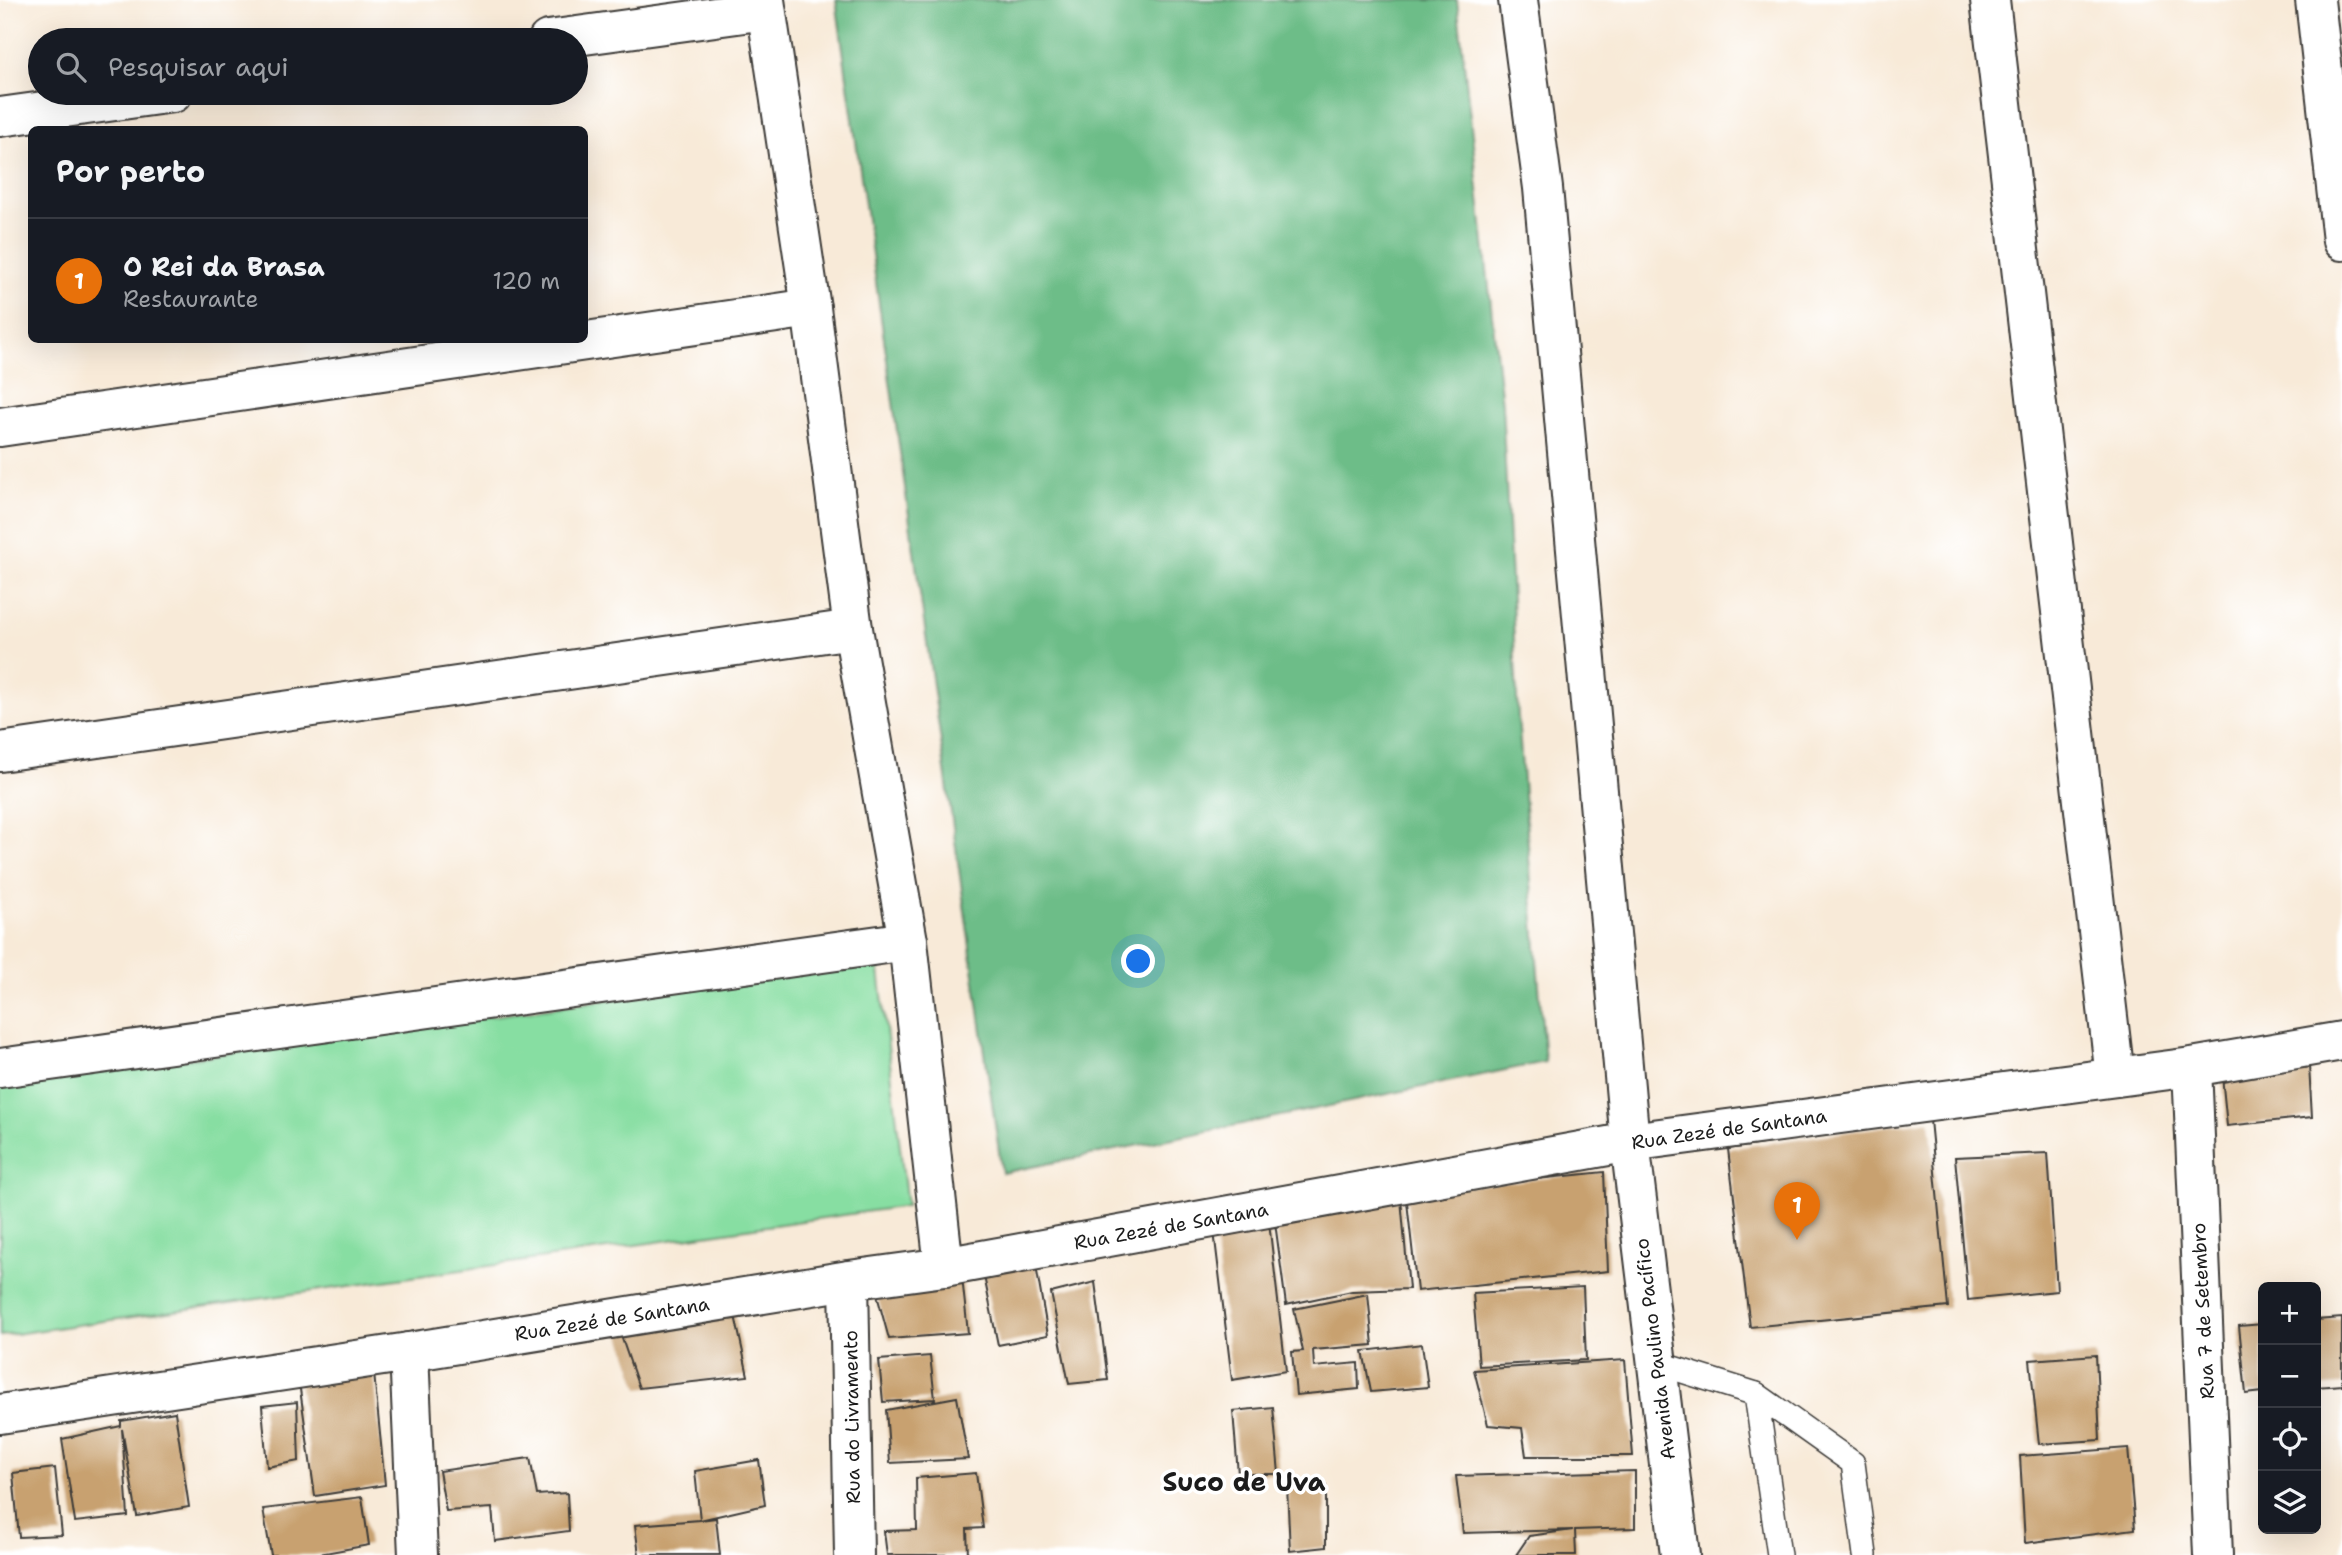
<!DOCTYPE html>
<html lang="pt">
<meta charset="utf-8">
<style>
body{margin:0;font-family:"Shantell Sans",sans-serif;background:#242831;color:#f1f3f6}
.controls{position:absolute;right:21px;bottom:21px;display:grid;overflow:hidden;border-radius:10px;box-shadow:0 7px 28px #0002}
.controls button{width:63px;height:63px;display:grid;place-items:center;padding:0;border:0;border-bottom:2px solid #363941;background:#171b24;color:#f1f3f6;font:35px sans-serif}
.you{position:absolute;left:1139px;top:962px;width:24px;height:24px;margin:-18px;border:5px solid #fff;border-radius:50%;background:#1a73e8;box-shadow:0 0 0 10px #1a73e833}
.badge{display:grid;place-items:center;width:46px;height:46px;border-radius:50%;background:#d1495b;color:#fff;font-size:23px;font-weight:700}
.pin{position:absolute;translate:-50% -58px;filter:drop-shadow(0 2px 4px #0008)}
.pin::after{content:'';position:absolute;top:37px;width:24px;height:21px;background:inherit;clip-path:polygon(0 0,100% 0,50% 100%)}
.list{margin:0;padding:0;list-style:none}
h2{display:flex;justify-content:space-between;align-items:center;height:91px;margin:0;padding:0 28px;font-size:30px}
h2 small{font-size:23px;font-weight:400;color:#9ea1a6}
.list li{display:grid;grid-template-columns:46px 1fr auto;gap:21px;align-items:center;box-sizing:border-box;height:126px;padding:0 28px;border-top:2px solid #363941}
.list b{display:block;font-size:26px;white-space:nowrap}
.list p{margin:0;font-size:23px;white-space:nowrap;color:#9ea1a6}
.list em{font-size:23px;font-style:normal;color:#9ea1a6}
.icon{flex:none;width:38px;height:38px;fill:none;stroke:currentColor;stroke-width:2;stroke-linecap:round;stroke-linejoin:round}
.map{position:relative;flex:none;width:2342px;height:1555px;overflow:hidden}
.search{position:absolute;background:#171b24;box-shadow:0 7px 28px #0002;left:28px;top:28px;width:560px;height:77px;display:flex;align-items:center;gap:18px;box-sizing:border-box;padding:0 24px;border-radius:38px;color:#9ea1a6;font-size:26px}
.panel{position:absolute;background:#171b24;box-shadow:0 7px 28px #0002;left:28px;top:126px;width:560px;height:217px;border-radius:10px}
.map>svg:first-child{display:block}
.green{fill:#87dea2;stroke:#527d5f;stroke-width:2}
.forest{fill:#6dbd88;stroke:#446c52;stroke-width:2}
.building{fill:#c8a16f}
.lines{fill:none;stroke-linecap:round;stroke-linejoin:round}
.service-casing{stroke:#3d3b38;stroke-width:26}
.minor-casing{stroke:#3d3b38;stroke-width:42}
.secondary-casing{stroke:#3d3b38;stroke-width:42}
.primary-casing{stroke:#3d3b38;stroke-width:42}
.service{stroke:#fff;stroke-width:23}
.minor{stroke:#fff;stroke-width:38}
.secondary{stroke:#fff;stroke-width:38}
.primary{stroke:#fff;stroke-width:38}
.labels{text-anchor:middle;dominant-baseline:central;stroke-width:7;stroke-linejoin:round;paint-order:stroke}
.street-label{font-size:19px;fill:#1c1c1c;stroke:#fff}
.district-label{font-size:26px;font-weight:bold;fill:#1c1c1c;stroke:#fff}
</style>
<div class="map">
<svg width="2342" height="1555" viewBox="0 0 2342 1555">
<rect width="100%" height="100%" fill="#fff"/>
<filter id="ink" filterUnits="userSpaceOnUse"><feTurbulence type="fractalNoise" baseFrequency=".0143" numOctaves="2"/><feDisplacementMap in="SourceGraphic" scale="14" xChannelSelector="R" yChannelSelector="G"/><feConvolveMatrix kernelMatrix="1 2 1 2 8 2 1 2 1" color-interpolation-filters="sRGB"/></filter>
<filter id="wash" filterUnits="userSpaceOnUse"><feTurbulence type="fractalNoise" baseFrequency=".00686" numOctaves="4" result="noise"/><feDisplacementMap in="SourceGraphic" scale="28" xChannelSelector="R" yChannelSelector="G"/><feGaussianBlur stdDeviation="1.57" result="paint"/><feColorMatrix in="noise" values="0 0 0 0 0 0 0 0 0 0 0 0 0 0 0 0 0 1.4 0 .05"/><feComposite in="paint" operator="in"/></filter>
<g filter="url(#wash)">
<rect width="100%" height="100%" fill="#f8ead8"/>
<!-- green -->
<path class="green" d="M878 962 907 1206 0 1336V1085Z"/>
<!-- forest -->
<path class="forest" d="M836 0H1457L1502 404 1518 717 1545 1062 1002 1173Z"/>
<g id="blocks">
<!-- building -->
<g class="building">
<path d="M2309 1066 2312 1117 2227 1126 2222 1076Z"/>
<path d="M1930 1120 1948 1307 1750 1327 1728 1149Z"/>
<path d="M2048 1153 2057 1291 1968 1300 1955 1157Z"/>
<path d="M1604 1172 1608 1271 1417 1291 1406 1193Z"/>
<path d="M1401 1199 1409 1289 1352 1291 1286 1305 1274 1215Z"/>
<path d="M1269 1222 1286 1371 1232 1380 1214 1231Z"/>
<path d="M1035 1260 1048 1335 998 1345 983 1271Z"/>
<path d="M962 1277 968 1333 889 1339 874 1284Z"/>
<path d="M1095 1282 1108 1380 1069 1384 1051 1293Z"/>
<path d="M1583 1287 1586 1360 1479 1366 1473 1293Z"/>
<path d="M1368 1294 1373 1345 1313 1350 1314 1367 1358 1363 1359 1389 1296 1395 1292 1352 1303 1351 1294 1309Z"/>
<path d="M733 1306 748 1376 639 1388 617 1324Z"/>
<path d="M2342 1318V1385L2316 1387V1320Z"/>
<path d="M2263 1324V1392L2246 1394 2239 1326Z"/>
<path d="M1422 1344 1428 1387 1371 1392 1363 1351Z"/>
<path d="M2096 1355 2100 1440 2039 1444 2030 1360Z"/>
<path d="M930 1356 935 1399 883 1402 879 1360Z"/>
<path d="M1625 1360 1633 1456H1526L1522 1428 1488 1425 1474 1370Z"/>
<path d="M373 1363 385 1485 315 1496 298 1375Z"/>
<path d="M957 1397 968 1459 890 1463 886 1410Z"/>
<path d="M297 1402 299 1461 267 1467 262 1406Z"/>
<path d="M1273 1407 1279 1474H1238L1233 1411Z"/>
<path d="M175 1412 189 1507 137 1516 122 1429 128 1516 75 1522 62 1439 121 1426V1421Z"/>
<path d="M2128 1448 2135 1529 2025 1543 2020 1456Z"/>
<path d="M530 1458 537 1495 567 1493 569 1531 495 1541 492 1508 446 1511 439 1471Z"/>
<path d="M759 1460 765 1505 700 1520 716 1518 720 1555H639L635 1525 700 1520 695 1471Z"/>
<path d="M55 1468 62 1535 19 1537 13 1473Z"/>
<path d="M1635 1471V1528L1575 1530 1576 1555H1516L1529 1536 1573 1530 1463 1533 1456 1476Z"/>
<path d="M976 1473 983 1528 967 1529 968 1555H887L884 1531 917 1530 916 1478Z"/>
<path d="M1287 1486H1326V1547L1290 1551Z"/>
<path d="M362 1497 369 1545 314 1555H271L263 1509Z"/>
</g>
</g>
</g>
<g filter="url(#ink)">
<use href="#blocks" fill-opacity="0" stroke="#3d3b38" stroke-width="2"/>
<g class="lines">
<!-- service casing -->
<g class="service-casing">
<g id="service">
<path d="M1657 1363 1756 1394 1853 1463 1865 1555"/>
<path d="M1756 1394 1779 1555"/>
</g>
</g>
<!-- minor casing -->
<g class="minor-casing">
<g id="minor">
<path d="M765 0 811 308 853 629 908 941 944 1267"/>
<path d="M1990 0 2115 1077"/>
<path d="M2315 0 2342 241"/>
<path d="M548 40 766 10"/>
<path d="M0 117 173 93"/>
<path d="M0 427 811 308"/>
<path d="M0 752 853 629"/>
<path d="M2192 1067 2213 1555"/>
<path d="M0 1068 908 941"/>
<path d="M849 1280 854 1555"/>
<path d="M409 1352 418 1555"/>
<path d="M0 1414 409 1352 849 1280 944 1267 1630 1142"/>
</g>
</g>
<!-- secondary casing -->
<g class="secondary-casing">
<path id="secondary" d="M1630 1142 2192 1067 2342 1041"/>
</g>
<!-- primary casing -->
<g class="primary-casing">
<path id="primary" d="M1518 0 1543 188 1630 1142 1680 1555"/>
</g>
<!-- service -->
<use href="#service" class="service"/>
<!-- minor -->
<use href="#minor" class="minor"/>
<!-- secondary -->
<use href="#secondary" class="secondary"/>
<!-- primary -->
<use href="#primary" class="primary"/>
</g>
</g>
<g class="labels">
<!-- street labels -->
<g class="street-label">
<text transform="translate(1729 1129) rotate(-8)">Rua Zezé de Santana</text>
<text transform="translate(1171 1226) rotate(-10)">Rua Zezé de Santana</text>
<text transform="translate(2203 1311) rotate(-93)">Rua 7 de Setembro</text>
<text transform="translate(612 1319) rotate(-9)">Rua Zezé de Santana</text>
<text transform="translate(1655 1349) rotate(-97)">Avenida Paulino Pacífico</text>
<text transform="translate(852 1417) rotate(-91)">Rua do Livramento</text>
</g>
<!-- district labels -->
<g class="district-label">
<text x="1244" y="1481">Suco de Uva</text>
</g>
</g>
</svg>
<div class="controls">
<button>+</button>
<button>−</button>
<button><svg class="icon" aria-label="locate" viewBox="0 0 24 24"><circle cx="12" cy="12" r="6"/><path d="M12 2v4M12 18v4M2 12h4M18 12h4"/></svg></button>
<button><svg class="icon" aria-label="layers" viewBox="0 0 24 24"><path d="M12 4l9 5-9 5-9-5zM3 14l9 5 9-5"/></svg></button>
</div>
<div class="you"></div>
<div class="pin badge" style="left:1797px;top:1240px;background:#e8710a">1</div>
<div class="search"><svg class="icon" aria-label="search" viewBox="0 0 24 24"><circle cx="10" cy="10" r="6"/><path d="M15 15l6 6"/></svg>Pesquisar aqui</div>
<section class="panel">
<h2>Por perto<small></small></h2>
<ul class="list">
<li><span class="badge" style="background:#e8710a">1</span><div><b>O Rei da Brasa</b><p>Restaurante</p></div><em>120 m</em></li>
</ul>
</section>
</div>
